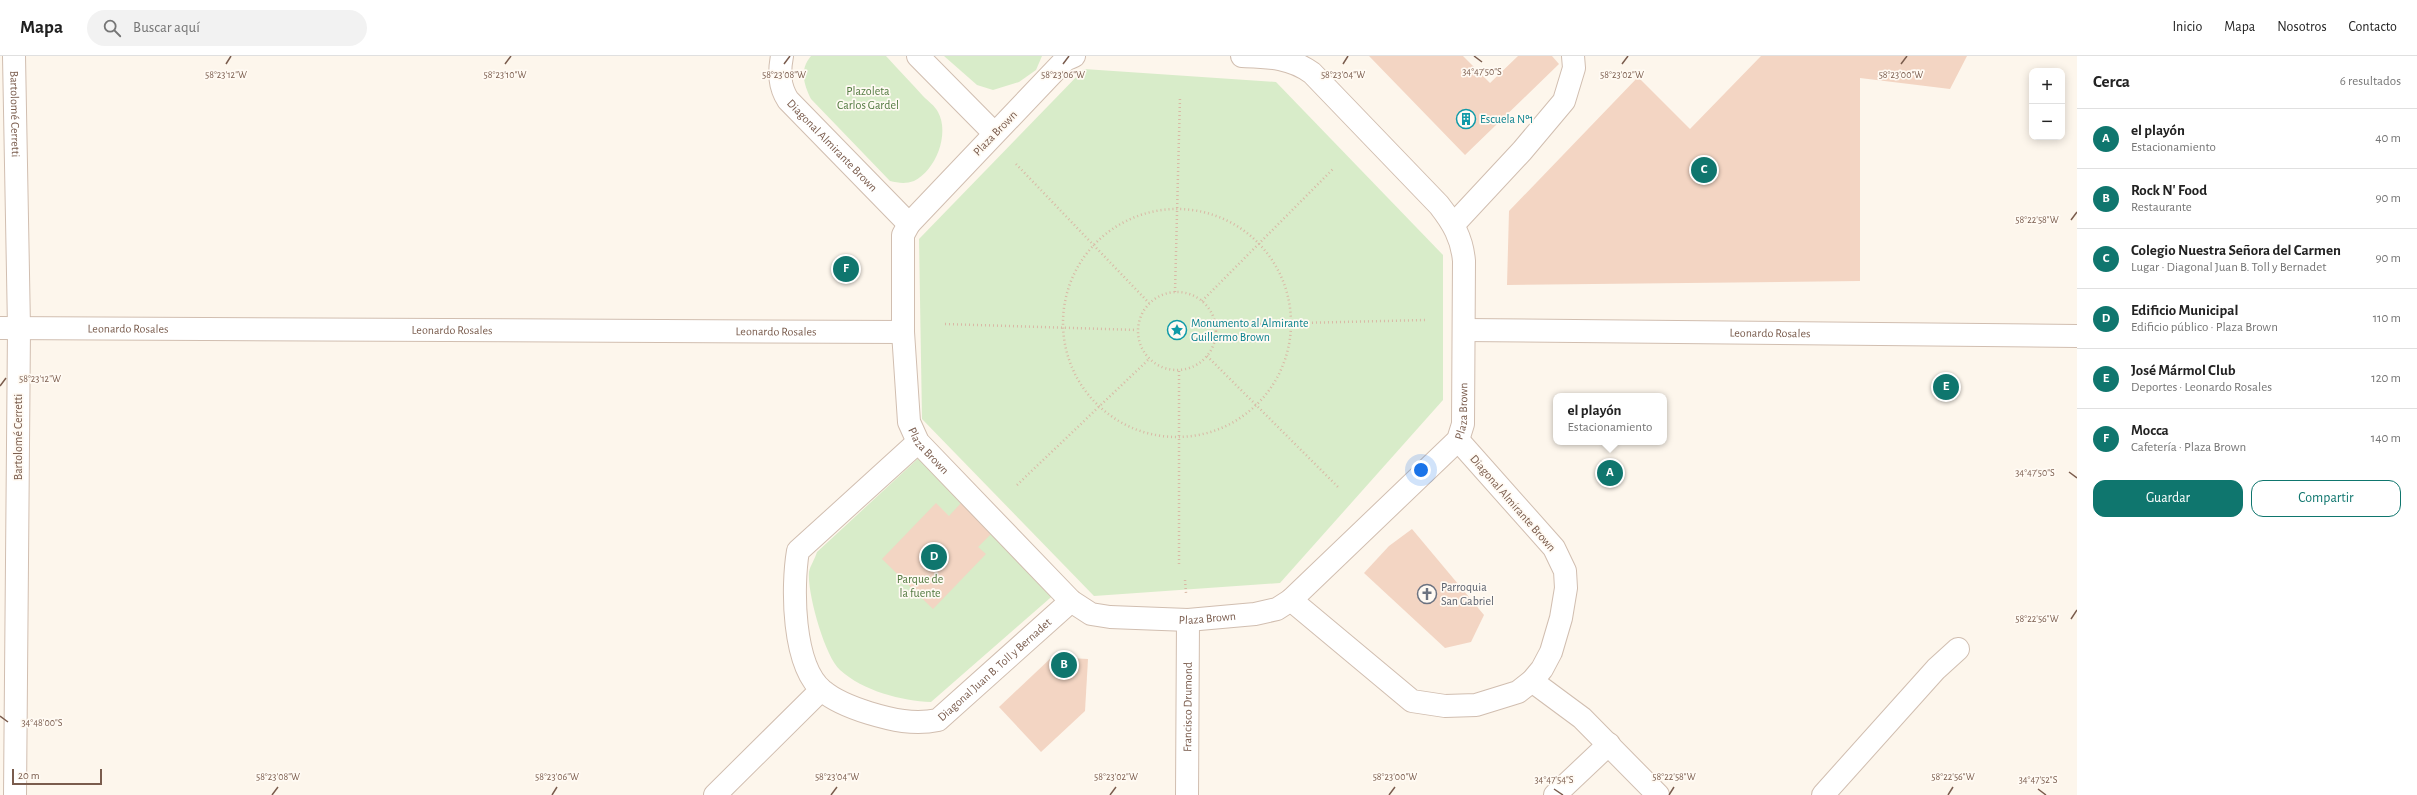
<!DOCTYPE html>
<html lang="es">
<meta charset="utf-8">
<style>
body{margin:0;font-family:"Alegreya Sans",sans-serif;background:#f2f2f2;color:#222}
.controls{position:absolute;right:12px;top:12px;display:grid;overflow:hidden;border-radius:8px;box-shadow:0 2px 10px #0003}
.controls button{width:36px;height:36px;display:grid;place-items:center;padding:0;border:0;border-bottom:1px solid #e0e0e0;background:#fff;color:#222;font:20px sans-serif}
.scale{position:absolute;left:12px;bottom:10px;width:90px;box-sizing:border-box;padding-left:4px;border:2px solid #7a5c4d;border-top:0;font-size:11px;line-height:14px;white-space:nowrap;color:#7a5c4d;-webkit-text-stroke:3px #fffaf3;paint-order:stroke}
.you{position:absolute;left:1421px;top:414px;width:14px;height:14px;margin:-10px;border:3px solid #fff;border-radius:50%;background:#1a73e8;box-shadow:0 0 0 6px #1a73e833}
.badge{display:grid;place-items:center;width:26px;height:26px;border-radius:50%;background:#0f766e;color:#fff;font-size:13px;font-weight:700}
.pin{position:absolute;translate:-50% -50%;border:2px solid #fff;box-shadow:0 1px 4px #0006}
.popup{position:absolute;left:1553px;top:337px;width:114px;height:52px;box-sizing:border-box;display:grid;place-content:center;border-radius:8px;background:#fff;filter:drop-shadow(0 1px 3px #0005);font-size:13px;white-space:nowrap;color:#767676}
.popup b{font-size:15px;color:#222}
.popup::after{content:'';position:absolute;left:50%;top:100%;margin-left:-8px;border:8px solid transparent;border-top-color:#fff}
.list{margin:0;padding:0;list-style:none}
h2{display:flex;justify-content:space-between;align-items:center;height:52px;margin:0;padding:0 16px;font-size:17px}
h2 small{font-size:13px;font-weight:400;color:#767676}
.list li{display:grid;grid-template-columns:26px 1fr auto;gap:12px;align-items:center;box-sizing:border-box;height:60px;padding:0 16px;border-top:1px solid #e0e0e0}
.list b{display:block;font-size:15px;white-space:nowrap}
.list p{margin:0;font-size:13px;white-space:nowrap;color:#767676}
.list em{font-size:13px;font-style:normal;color:#767676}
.actions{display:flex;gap:8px;padding:12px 16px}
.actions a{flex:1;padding:9px 0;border:1px solid #0f766e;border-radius:12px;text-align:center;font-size:14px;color:#0f766e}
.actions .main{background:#0f766e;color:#fff}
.icon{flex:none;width:22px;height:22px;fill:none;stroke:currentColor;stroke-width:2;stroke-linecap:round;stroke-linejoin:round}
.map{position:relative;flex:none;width:2077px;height:739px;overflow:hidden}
header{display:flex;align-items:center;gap:24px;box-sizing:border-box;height:56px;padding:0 20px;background:#fff;border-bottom:1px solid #e0e0e0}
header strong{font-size:19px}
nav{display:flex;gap:22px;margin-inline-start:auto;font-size:14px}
.search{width:280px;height:36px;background:#f2f2f2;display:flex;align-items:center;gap:10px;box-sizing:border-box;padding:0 14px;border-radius:22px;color:#767676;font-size:15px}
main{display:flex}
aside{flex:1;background:#fff}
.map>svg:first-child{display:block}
.green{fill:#d8ecc9}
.building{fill:#f3d5c3}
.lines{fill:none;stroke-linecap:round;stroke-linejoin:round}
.minor-casing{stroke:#d1beb0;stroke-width:24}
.path{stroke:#d9b8a5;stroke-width:2.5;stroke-dasharray:1 3;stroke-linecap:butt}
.minor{stroke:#fff;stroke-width:22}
.ticks{fill:none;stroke:#7a5c4d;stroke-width:1.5}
.labels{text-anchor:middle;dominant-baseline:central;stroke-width:3.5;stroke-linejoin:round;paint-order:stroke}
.park-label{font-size:12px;fill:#537a41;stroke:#fffaf3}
.street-label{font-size:12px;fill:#7a5c4d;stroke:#fffaf3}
.culture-label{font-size:12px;fill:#0d838f;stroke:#fffaf3;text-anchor:start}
.worship-label{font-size:12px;fill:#5b616d;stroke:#fffaf3;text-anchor:start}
.ticks-label{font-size:10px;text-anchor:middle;fill:#7a5c4d;stroke:#fffaf3;stroke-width:3.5;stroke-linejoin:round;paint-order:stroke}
</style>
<header>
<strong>Mapa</strong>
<div class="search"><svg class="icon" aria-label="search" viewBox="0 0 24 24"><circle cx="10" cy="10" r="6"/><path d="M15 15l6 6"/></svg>Buscar aquí</div>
<nav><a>Inicio</a><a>Mapa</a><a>Nosotros</a><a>Contacto</a></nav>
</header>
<main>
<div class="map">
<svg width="2077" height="739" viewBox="0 0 2077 739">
<rect width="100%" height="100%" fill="#fdf6ec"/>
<!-- green -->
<g class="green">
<path d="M811 0H886C898 13 911 27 923 40 928 45 935 50 938 56 950 78 936 114 914 125 906 128 898 127 890 125L811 43C804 28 799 14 811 0Z"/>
<path d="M944 0H1042L1036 14 1019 26 993 34 977 29Z"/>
<path d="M1084 13 1276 26 1443 199V344L1280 527 1094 540 922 363 919 183Z"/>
<path d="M923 398 1057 536 931 646C902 645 863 635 840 614 825 601 807 537 809 516 810 510 815 503 817 496Z"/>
</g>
<!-- building -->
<g class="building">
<path d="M1369 0H1463L1490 27 1518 0H1552L1559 8 1465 99Z"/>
<path d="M1761 0H1967L1950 33 1860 22V225L1507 229 1509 155 1638 21 1690 73Z"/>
<path d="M936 447 949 460 961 447 992 477 978 491 986 498 933 553 882 503Z"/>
<path d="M1412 473 1484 559 1471 586 1445 592 1364 517 1389 490Z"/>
<path d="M1052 601 1088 603 1085 655 1041 696 999 651Z"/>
</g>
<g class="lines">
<!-- minor casing -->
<g class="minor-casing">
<g id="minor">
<path id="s1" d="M14 0 19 272 15 739"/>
<path id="s2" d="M782 0C779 16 779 30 788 44L909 168"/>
<path d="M918 0 994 77"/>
<path id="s3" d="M1074 0 1065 4 909 168 903 179V276L909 366 918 386 1071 545 1091 558 1110 561 1188 564 1255 558 1277 553 1291 544 1458 384 1463 368 1464 205C1462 182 1453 167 1439 149L1312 17C1290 1 1268 1 1242 0"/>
<path d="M1454 168 1522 95 1564 45 1574 12 1573 0"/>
<path id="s4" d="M0 272 903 276"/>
<path id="s5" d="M1464 274 2077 280"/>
<path id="s6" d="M918 386 798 495C792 530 792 610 823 635 836 646 853 652 869 657 892 664 914 669 938 664L1071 545"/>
<path d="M1291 544 1412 645 1445 650 1476 649 1518 636 1532 625 1542 613 1551 596 1561 562 1566 532 1565 515 1554 492 1458 384"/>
<path d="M1532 625 1582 662 1658 739"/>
<path d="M715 739 821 634"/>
<path id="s7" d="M1187 739 1188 564"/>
<path d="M1555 739 1609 688"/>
<path d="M1823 739 1936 613 1958 593"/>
</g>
</g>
<!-- path -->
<g class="path">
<path d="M1016 108 1149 247"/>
<circle cx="1177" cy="267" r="114"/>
<circle cx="1177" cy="275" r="39"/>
<path d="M1175 236 1180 41"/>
<path d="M1202 245 1334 112"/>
<path d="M945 268 1137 274"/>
<path d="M1216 269 1426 264"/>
<path d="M1207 300 1338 431"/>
<path d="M1017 429 1149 303"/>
<path d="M1179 508V315"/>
<path d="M1185 524 1186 537"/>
</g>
<!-- minor -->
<use href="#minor" class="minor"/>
</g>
<!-- ticks -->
<path class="ticks" d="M1474 0 1482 6M226 8 231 0M505 8 511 0M784 8 790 0M1063 8 1069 0M1343 8 1348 0M1622 8 1628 0M1901 8 1907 0M2071 164 2077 156M0 330 6 322M2069 416 2077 422M2071 563 2077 554M0 660 8 666M1554 733 1563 739M2038 733 2046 739M272 739 278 731M552 739 557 731M831 739 837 731M1110 739 1116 731M1389 739 1395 731M1669 739 1674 731M1948 739 1953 731"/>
<!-- icons -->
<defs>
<g id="building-ring" transform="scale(1)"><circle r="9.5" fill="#fffaf3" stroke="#0f9aa8" stroke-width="1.5"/><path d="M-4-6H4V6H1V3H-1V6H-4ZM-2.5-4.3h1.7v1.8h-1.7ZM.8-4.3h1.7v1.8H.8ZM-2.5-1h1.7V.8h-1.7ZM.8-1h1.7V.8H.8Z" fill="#0f9aa8"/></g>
<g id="sight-ring" transform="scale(1)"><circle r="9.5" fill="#fffaf3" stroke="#0f9aa8" stroke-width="1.5"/><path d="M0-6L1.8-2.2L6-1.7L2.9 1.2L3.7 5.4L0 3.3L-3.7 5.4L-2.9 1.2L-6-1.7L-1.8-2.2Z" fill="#0f9aa8"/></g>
<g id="church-ring" transform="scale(1)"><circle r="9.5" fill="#fffaf3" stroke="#6b7280" stroke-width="1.5"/><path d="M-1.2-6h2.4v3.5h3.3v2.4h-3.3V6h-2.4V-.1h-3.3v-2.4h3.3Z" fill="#6b7280"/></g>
</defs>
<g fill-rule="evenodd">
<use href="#building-ring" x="1466" y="63"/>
<use href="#sight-ring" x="1177" y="274"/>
<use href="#church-ring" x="1427" y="538"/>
</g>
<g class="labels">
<!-- park labels -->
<g class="park-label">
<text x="868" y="35">Plazoleta<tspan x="868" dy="14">Carlos Gardel</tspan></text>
<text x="920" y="523">Parque de<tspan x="920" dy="14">la fuente</tspan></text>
</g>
<!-- street labels -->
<g class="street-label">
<text stroke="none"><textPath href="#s1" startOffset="58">Bartolomé Cerretti</textPath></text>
<text transform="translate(995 77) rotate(-46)">Plaza Brown</text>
<text stroke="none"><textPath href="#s2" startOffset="109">Diagonal Almirante Brown</textPath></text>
<text stroke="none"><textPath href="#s4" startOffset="128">Leonardo Rosales</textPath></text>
<text stroke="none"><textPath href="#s4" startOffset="452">Leonardo Rosales</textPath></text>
<text stroke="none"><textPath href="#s4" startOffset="776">Leonardo Rosales</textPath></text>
<text stroke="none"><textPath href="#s5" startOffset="306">Leonardo Rosales</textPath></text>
<text stroke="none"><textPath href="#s3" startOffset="1167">Plaza Brown</textPath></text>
<text transform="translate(18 381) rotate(-90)">Bartolomé Cerretti</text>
<text stroke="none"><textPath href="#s3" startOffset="471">Plaza Brown</textPath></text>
<text transform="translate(1513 447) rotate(49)">Diagonal Almirante Brown</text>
<text stroke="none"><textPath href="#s3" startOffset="819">Plaza Brown</textPath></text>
<text stroke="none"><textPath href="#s6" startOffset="506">Diagonal Juan B. Toll y Bernadet</textPath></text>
<text stroke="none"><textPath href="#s7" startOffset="88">Francisco Drumond</textPath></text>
</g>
<!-- culture labels -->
<g class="culture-label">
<text x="1480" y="63">Escuela Nº1</text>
<text x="1191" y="267">Monumento al Almirante<tspan x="1191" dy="14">Guillermo Brown</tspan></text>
</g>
<!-- worship labels -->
<g class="worship-label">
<text x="1441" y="531">Parroquia<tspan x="1441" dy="14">San Gabriel</tspan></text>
</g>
</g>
<g class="ticks-label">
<text x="1482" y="19">34°47'50"S</text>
<text x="226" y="22">58°23'12"W</text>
<text x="505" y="22">58°23'10"W</text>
<text x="784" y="22">58°23'08"W</text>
<text x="1063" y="22">58°23'06"W</text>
<text x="1343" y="22">58°23'04"W</text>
<text x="1622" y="22">58°23'02"W</text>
<text x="1901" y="22">58°23'00"W</text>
<text x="2037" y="167">58°22'58"W</text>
<text x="40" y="326">58°23'12"W</text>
<text x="2035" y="420">34°47'50"S</text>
<text x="2037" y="566">58°22'56"W</text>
<text x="42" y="670">34°48'00"S</text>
<text x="278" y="724">58°23'08"W</text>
<text x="557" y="724">58°23'06"W</text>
<text x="837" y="724">58°23'04"W</text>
<text x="1116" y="724">58°23'02"W</text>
<text x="1395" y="724">58°23'00"W</text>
<text x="1674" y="724">58°22'58"W</text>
<text x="1953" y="724">58°22'56"W</text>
<text x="1554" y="727">34°47'54"S</text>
<text x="2038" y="727">34°47'52"S</text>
</g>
</svg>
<div class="controls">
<button>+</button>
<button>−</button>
</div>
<div class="scale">20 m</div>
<div class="you"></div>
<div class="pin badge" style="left:1610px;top:417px">A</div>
<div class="popup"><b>el playón</b>Estacionamiento</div>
<div class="pin badge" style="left:1064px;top:609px">B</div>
<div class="pin badge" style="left:1704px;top:114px">C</div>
<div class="pin badge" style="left:934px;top:501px">D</div>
<div class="pin badge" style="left:1946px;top:331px">E</div>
<div class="pin badge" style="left:846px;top:213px">F</div>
</div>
<aside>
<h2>Cerca<small>6 resultados</small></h2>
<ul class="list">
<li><span class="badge">A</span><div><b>el playón</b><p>Estacionamiento</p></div><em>40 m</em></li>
<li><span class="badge">B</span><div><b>Rock N' Food</b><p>Restaurante</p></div><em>90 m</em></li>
<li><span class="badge">C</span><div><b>Colegio Nuestra Señora del Carmen</b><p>Lugar · Diagonal Juan B. Toll y Bernadet</p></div><em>90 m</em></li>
<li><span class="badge">D</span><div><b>Edificio Municipal</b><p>Edificio público · Plaza Brown</p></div><em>110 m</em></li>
<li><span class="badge">E</span><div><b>José Mármol Club</b><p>Deportes · Leonardo Rosales</p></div><em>120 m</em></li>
<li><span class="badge">F</span><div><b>Mocca</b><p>Cafetería · Plaza Brown</p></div><em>140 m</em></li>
</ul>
<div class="actions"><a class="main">Guardar</a><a>Compartir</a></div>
</aside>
</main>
